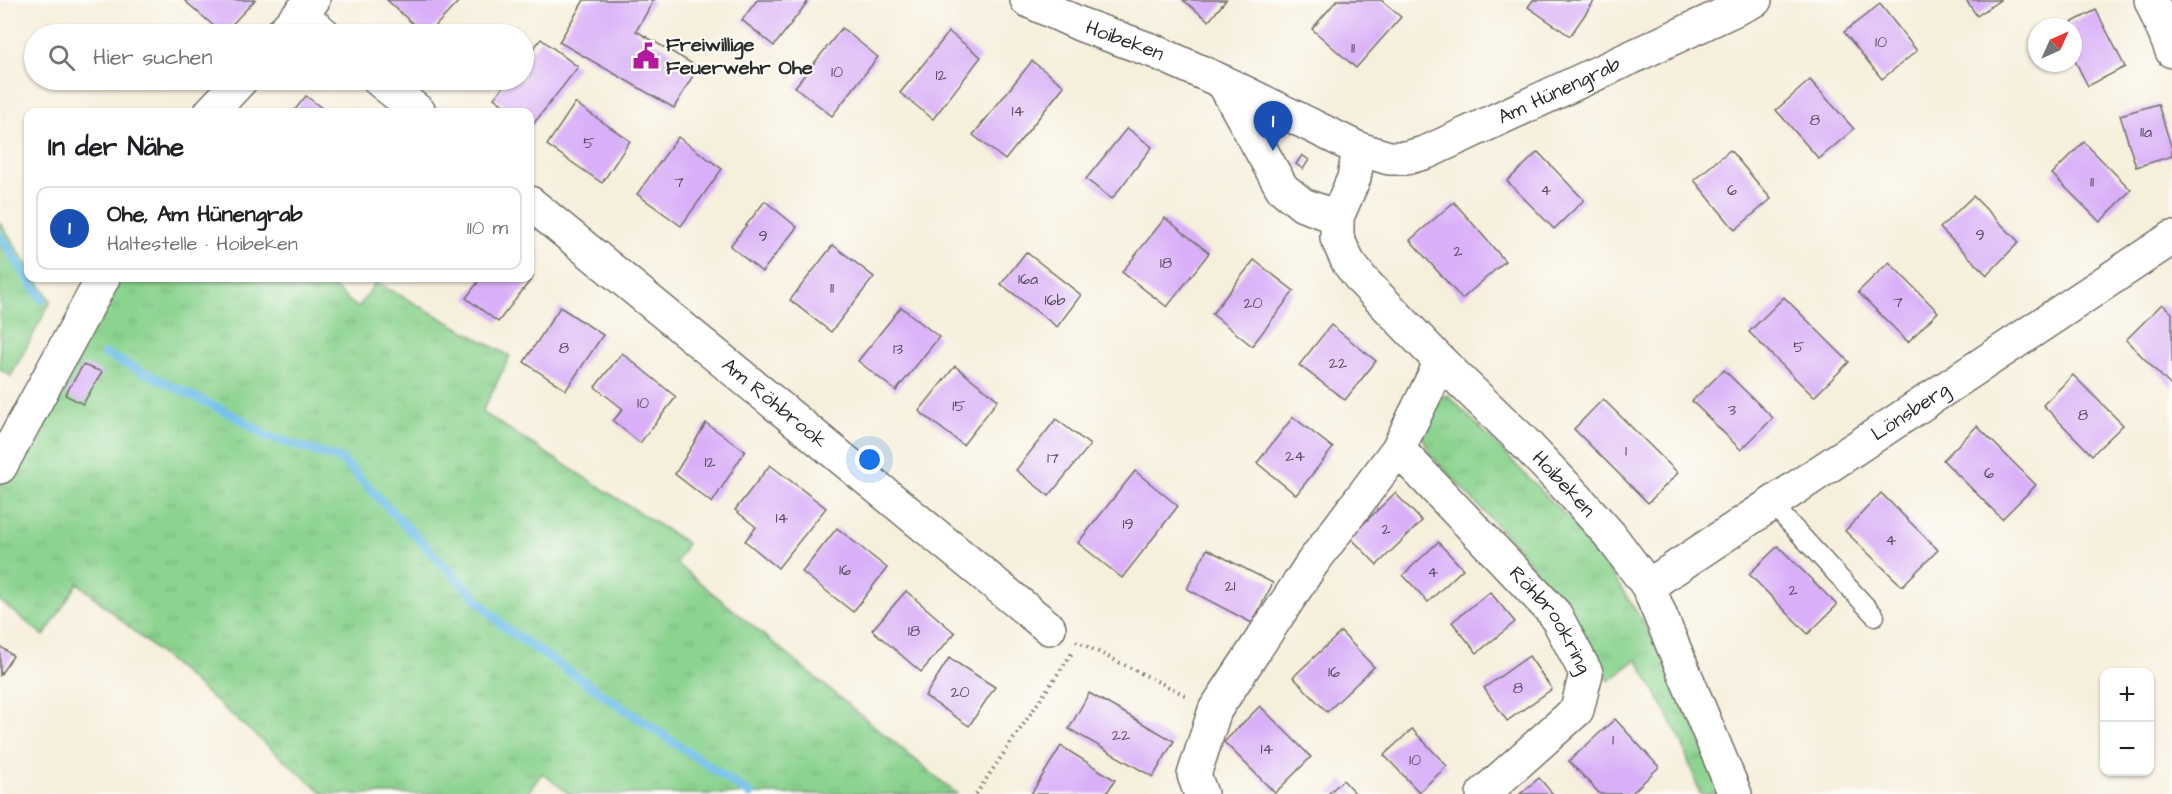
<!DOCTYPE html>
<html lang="de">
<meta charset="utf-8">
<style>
body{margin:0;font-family:"Architects Daughter",sans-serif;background:#f2f2f2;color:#202124}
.controls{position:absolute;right:18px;bottom:18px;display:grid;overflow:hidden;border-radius:12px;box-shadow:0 2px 4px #0004}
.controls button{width:54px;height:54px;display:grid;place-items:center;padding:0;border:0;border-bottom:2px solid #e0e0e0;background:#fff;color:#202124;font:30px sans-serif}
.compass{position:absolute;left:2028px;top:18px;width:54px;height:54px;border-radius:50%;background:#fff;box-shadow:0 2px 4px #0004;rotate:45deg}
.you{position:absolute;left:870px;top:460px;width:21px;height:21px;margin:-15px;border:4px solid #fff;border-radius:50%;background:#1a73e8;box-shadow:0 0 0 9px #1a73e833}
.badge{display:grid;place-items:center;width:39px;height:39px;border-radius:50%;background:#b5179e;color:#fff;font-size:20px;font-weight:700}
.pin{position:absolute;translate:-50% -50px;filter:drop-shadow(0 2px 3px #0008)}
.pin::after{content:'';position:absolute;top:32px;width:21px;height:18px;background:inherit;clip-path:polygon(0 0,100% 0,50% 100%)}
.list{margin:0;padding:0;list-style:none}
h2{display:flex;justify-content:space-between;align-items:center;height:78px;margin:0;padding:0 24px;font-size:26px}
h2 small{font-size:20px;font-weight:400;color:#757577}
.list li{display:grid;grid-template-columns:39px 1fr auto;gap:18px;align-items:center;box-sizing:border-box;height:84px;margin:0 12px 12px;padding:0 12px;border:2px solid #e0e0e0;border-radius:12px}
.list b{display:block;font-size:22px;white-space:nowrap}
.list p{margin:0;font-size:20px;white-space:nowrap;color:#757577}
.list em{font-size:20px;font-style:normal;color:#757577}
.icon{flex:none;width:33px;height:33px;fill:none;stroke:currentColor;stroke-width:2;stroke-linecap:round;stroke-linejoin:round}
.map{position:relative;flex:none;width:2172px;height:794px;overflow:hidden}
.search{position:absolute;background:#fff;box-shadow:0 2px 4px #0004;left:24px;top:24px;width:510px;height:66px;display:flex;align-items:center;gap:15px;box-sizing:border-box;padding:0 21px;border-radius:33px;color:#757577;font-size:22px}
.panel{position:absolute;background:#fff;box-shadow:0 2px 4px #0004;left:24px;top:108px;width:510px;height:174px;border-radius:12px}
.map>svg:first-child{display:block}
.grass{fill:url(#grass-tufts);stroke:#5b7f5d;stroke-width:1.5}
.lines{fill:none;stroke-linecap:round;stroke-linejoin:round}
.stream{stroke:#6fbfea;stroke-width:9}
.building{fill:#d9b0f8}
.lane-casing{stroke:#727069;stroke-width:21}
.street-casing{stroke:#727069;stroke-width:36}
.path{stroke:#727069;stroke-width:4;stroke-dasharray:1.5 4.5;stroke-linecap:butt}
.lane{stroke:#fff;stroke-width:18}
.street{stroke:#fff;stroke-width:33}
.labels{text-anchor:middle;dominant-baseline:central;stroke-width:4.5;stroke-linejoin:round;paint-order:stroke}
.number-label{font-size:16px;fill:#564c5e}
.street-label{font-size:20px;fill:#2b2b2b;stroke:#fdfcf7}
.poi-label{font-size:20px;font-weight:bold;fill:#2b2b2b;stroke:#fdfcf7;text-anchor:start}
</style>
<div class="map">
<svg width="2172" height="794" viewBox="0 0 2172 794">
<defs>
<pattern id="grass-tufts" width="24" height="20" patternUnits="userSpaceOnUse" patternTransform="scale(1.5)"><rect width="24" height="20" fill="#8bd38f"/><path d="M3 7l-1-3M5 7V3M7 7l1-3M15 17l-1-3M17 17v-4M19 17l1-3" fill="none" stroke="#78b57c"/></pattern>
</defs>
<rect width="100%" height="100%" fill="#fdfcf7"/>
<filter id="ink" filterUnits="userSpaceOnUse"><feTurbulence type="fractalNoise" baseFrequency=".0167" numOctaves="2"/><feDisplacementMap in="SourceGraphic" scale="12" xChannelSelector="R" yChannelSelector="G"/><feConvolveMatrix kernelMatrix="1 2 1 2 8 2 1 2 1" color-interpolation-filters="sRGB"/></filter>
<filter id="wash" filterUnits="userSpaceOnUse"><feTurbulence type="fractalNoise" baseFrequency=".008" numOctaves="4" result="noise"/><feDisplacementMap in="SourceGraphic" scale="24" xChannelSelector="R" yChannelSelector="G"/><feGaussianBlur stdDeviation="1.35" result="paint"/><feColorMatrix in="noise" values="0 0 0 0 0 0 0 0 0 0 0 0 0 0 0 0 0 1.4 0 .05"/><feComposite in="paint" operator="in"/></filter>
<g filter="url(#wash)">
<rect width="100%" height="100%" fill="#f6efdc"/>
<!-- grass -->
<g class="grass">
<path d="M0 223 28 266V278H36L51 301 11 376 0 369Z"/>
<path d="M101 278H322L358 308 376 282 510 356 482 412 687 543 676 563 957 794H569L542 773 527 794H324L78 583 44 636 0 601V467Z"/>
<path d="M1448 395 1589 540 1642 620 1683 696 1721 794H1700L1681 740 1637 659 1609 681 1565 610 1515 545 1431 455 1419 429 1436 398Z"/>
</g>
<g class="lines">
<!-- stream -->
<g class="stream">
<path d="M0 236 42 299"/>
<path d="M105 354 239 418 266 436 341 459 505 628 750 794"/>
</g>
</g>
<g id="blocks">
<!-- building -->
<g class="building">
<path d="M184 0H255L223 34Z"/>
<path d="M387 0H460L428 34H424Z"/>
<path d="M584 0H654L636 31 698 67 674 108 559 42Z"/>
<path d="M757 0H809L774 46 742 20Z"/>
<path d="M1183 0H1226L1209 21Z"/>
<path d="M1337 0H1381L1401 17 1356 68 1312 29Z"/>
<path d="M1533 0H1595L1570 36 1528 7Z"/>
<path d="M1966 0H2000L1977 16Z"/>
<path d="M1880 4 1917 51 1882 79 1844 32Z"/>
<path d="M2096 10 2125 67 2088 86 2073 57V27H2063Z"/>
<path d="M842 28 878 57 832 116 795 87Z"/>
<path d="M949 32 981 57 933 119 900 93Z"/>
<path d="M541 39 578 67 531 127 530 112H513L494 98 509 80H524V61Z"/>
<path d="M1032 61 1064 86 1005 160 973 135Z"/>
<path d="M1810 80 1854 129 1819 159 1776 110Z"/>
<path d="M306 96 327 112H293Z"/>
<path d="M575 103 630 141 602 183 547 145Z"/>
<path d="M2158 104 2172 149V156L2136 167 2120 115Z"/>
<path d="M1127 128 1152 147 1112 199 1086 179Z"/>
<path d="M678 137 722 169 681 226 637 194Z"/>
<path d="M2084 142 2131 190 2100 222 2052 174Z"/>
<path d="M1730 150 1771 199 1735 230 1694 180Z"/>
<path d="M1538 152 1584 200 1554 229 1507 181Z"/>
<path d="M1302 155 1309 160 1303 169 1296 164Z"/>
<path d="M1973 196 2019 242 1987 275 1940 228Z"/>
<path d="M765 201 797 227 762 272 730 246Z"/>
<path d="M1454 202 1505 261 1462 299 1410 240Z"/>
<path d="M1165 218 1209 253 1167 307 1122 272Z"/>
<path d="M833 245 874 277 831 332 790 300Z"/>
<path d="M1026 252 1081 295 1057 327 1001 284Z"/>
<path d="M1254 260 1294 291 1252 346 1212 314Z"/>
<path d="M1889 262 1938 312 1908 342 1858 292Z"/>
<path d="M530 274 533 277 498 322 466 298 481 278H530Z"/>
<path d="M1784 297 1849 362 1814 397 1749 332Z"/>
<path d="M2162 304 2172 313V387L2126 340Z"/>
<path d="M560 307 603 335 566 390 524 362Z"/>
<path d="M901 307 939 337 896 391 858 361Z"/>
<path d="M1331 325 1376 361 1345 400 1299 365Z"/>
<path d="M622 353 676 397 640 443 613 421 623 409 595 387Z"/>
<path d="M83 365 102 372 83 404 65 395Z"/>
<path d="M955 366 998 400 963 445 919 411Z"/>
<path d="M1724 370 1773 418 1741 450 1692 401Z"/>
<path d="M2073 375 2123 425 2092 455 2043 405Z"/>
<path d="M1603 399 1678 473 1648 503 1574 429Z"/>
<path d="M1293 417 1333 448 1296 495 1257 463Z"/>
<path d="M1056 419 1090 445 1049 496 1016 470Z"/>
<path d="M706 423 745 451 712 503 675 474Z"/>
<path d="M1977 426 2036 485 2002 519 1943 460Z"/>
<path d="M770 465 826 508 778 568 745 541 756 527 735 510Z"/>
<path d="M1135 471 1178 506 1122 578 1078 543Z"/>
<path d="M1395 493 1422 521 1377 565 1350 537Z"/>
<path d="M1881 493 1938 550 1902 586 1845 531Z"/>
<path d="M837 528 887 568 853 612 802 572Z"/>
<path d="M1438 542 1463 569 1428 602 1403 575Z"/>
<path d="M1778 546 1837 605 1808 634 1749 574Z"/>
<path d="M1207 549 1273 583 1252 623 1187 589Z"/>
<path d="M906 591 955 633 921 672 872 630Z"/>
<path d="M1490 592 1515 622 1477 653 1452 622Z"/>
<path d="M1341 632 1374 667 1327 712 1293 677Z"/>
<path d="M0 646 13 656 0 675Z"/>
<path d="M1529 656 1552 689 1507 721 1484 688Z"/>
<path d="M949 658 995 687 969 726 925 696Z"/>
<path d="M1089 693 1174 741 1153 777 1069 729Z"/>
<path d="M1260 706 1311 757 1275 793 1224 742Z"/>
<path d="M1615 719 1659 767 1631 794H1600L1569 761Z"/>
<path d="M1412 729 1447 766 1419 792 1384 755Z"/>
<path d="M1061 746 1115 780 1106 794H1031Z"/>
<path d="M1539 778 1553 794H1520Z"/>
<path d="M1343 780 1356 794H1328Z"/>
</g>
</g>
</g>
<g filter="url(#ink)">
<use href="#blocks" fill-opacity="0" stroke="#727069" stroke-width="1.5"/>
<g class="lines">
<!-- lane casing -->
<g class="lane-casing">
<path id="lane" d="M1772 504 1875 616"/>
</g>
<!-- street casing -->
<g class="street-casing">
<g id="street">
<path id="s1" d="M1027 0 1082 25 1156 52 1223 82 1359 149 1389 158H1406L1427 152 1755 0"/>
<path d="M2151 0 2172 51"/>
<path d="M300 14 324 34"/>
<path d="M281 34 313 0"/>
<path d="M379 80 419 112"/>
<path d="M1223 82 1282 188 1303 205 1337 217"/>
<path d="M211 112 241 80"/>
<path id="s2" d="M1359 149 1354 178 1337 217V238L1348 262 1362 280 1441 362 1523 441 1576 497 1609 534 1648 586 1735 794"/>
<path id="s3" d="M530 203 1049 628"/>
<path id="s4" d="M1398 449 1555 614 1586 673 1577 710 1483 794"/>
<path d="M0 467 103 278"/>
<path id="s5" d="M1648 586 2172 238"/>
<path d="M1201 794 1194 775 1215 710 1313 562 1398 449 1441 362"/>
</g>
</g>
<!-- path -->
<g class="path">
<path d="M1076 641 1187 696"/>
<path d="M976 794 1072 653"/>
</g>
<!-- lane -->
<use href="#lane" class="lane"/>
<!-- street -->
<use href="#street" class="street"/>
</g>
</g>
<!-- icons -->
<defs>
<g id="civic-bare" transform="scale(2.07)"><path d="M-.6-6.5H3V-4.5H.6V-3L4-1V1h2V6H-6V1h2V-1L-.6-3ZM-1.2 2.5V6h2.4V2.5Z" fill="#b5179e" stroke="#fdfcf7" stroke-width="2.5" paint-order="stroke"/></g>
</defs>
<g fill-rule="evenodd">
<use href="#civic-bare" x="646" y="56"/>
</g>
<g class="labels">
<!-- number labels -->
<g class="number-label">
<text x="1881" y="42">10</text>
<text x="1353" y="48">11</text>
<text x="837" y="72">10</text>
<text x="941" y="75">12</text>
<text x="1018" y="111">14</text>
<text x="1815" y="120">8</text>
<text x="2146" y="132">11a</text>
<text x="589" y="143">5</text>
<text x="679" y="182">7</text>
<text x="2092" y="182">11</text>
<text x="1546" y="190">4</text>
<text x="1732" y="190">6</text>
<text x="1980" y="235">9</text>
<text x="763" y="236">9</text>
<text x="1458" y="251">2</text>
<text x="1166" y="263">18</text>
<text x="1028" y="279">16a</text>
<text x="832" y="288">11</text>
<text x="1055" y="300">16b</text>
<text x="1898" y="302">7</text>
<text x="1253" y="303">20</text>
<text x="1799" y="347">5</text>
<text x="564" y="348">8</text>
<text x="898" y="349">13</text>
<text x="1338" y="363">22</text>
<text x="643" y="403">10</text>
<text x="959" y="406">15</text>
<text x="1732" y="410">3</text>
<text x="2083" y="415">8</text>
<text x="1626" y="451">1</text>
<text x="1295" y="456">24</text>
<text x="1053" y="458">17</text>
<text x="710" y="462">12</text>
<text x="1989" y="473">6</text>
<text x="782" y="518">14</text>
<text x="1128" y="524">19</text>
<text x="1386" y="529">2</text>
<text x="1891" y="540">4</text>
<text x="845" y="570">16</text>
<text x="1433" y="572">4</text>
<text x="1230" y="586">21</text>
<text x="1793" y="590">2</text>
<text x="914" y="631">18</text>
<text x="1334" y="672">16</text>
<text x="1518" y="688">8</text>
<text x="960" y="692">20</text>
<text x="1121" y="735">22</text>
<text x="1613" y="740">1</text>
<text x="1267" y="749">14</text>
<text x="1415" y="760">10</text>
</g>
<!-- street labels -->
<g class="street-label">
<text stroke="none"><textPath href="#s1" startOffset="106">Hoibeken</textPath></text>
<text stroke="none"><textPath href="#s1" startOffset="580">Am Hünengrab</textPath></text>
<text stroke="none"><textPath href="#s3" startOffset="316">Am Röhbrook</textPath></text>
<text stroke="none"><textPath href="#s5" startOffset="315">Lönsberg</textPath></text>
<text stroke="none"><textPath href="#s2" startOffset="429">Hoibeken</textPath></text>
<text stroke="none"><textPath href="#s4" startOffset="230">Röhbrookring</textPath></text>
</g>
<!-- poi labels -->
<g class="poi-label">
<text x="666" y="45">Freiwillige<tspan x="666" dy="23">Feuerwehr Ohe</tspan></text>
</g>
</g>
</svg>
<div class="controls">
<button>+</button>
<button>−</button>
</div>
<svg class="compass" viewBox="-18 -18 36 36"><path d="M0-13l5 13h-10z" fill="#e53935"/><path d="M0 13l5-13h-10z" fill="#757577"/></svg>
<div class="you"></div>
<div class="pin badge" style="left:1273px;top:151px;background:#1a4fb4">1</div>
<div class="search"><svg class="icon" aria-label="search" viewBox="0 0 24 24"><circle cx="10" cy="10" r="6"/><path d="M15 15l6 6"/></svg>Hier suchen</div>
<section class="panel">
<h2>In der Nähe<small></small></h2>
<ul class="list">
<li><span class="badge" style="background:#1a4fb4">1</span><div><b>Ohe, Am Hünengrab</b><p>Haltestelle · Hoibeken</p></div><em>110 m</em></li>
</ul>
</section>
</div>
